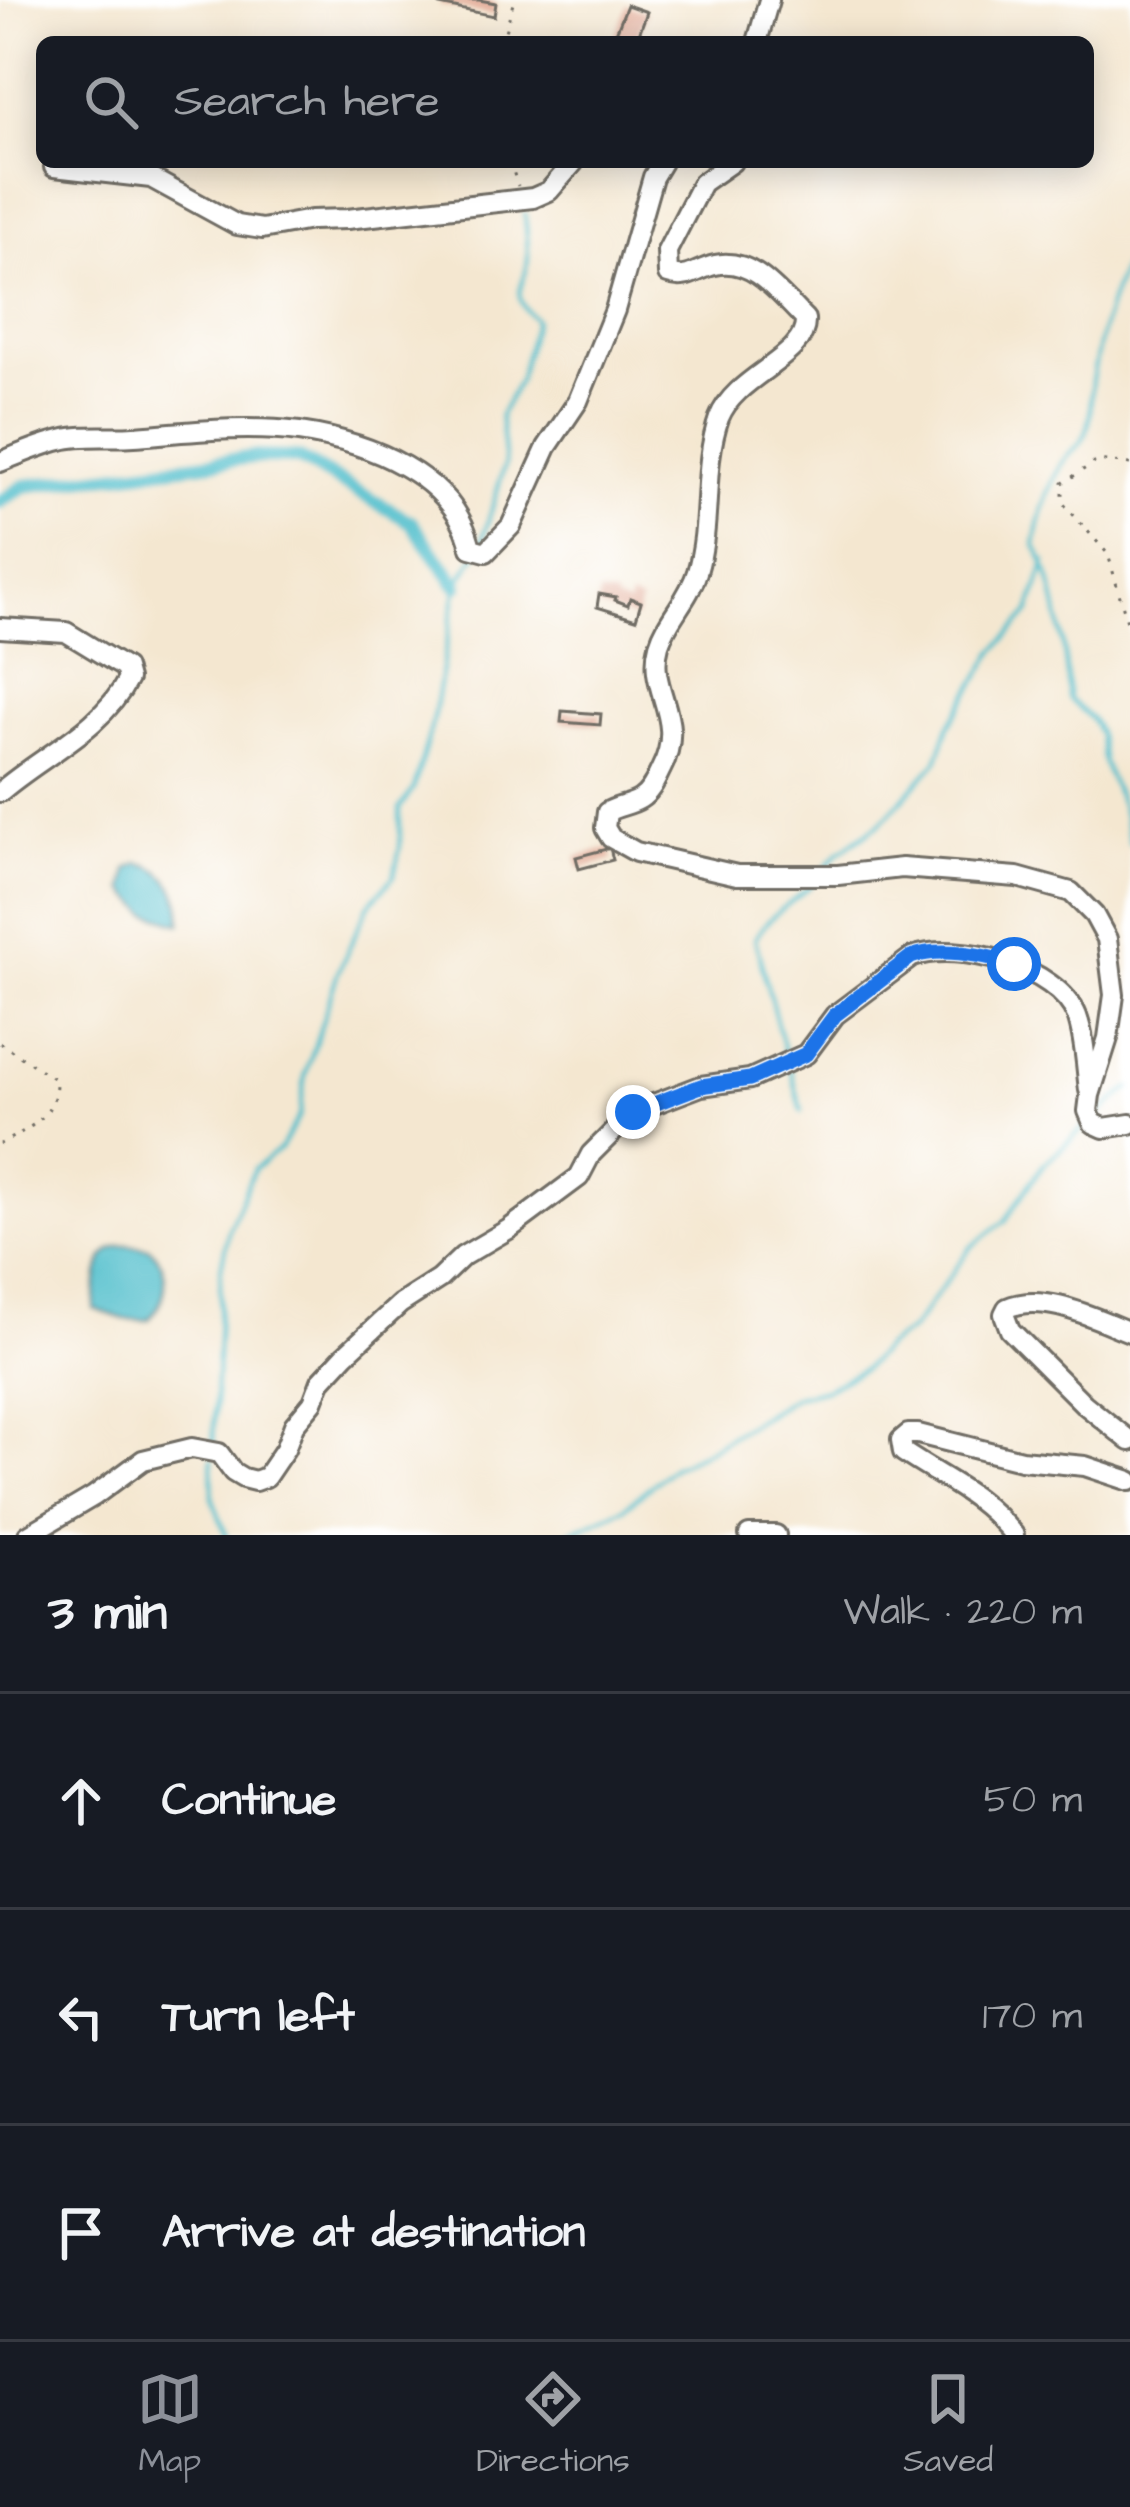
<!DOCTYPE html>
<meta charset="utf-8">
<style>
body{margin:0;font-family:"Architects Daughter",sans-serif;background:#242831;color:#f1f3f6}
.stop{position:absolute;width:36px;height:36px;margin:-27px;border:9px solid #1a73e8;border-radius:50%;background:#fff}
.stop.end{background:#1a73e8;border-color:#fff;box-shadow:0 3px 12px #0008}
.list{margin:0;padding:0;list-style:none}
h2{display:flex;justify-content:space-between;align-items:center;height:156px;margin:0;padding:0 48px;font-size:51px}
h2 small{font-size:39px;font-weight:400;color:#9ea1a6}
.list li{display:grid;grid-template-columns:78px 1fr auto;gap:36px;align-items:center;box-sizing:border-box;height:216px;padding:0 48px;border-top:3px solid #363941}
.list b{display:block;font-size:45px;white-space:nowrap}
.list em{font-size:39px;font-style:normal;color:#9ea1a6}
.icon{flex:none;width:66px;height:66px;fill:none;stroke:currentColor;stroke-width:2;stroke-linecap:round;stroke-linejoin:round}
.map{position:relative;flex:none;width:1130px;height:1535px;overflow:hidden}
.search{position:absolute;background:#171b24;box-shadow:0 6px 30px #0003;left:36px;right:36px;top:36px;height:132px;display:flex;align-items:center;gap:30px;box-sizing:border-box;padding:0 42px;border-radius:18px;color:#9ea1a6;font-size:45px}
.sheet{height:804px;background:#171b24}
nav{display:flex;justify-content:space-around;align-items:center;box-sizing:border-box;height:168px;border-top:3px solid #363941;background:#171b24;font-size:33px;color:#9ea1a6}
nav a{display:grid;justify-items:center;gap:6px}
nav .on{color:#8c9099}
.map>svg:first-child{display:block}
.water{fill:#52bfcc;stroke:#3e757c;stroke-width:3}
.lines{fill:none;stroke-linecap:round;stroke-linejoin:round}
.stream{stroke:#52bfcc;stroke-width:4.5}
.canal{stroke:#52bfcc;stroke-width:14}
.building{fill:#dfa28a}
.minor-casing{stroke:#716d65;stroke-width:24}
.path{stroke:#716d65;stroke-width:3;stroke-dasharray:3 9;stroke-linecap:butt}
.minor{stroke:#fff;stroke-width:18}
.route{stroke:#1a73e8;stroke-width:15}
</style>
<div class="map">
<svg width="1130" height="1535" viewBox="0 0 1130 1535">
<rect width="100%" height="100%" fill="#fff"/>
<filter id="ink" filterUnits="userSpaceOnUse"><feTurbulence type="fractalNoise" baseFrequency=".00833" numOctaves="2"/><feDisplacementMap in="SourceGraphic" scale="24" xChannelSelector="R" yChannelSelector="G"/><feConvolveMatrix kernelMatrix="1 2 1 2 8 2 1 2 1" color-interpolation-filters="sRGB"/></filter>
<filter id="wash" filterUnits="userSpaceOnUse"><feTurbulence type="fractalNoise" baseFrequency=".004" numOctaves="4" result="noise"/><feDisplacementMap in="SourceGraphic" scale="48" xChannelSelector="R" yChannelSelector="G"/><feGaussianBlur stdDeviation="2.7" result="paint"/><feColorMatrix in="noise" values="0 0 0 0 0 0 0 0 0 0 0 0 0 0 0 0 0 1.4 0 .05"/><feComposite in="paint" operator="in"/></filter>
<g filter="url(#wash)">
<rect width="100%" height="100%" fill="#f4e7d0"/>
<!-- water -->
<g class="water">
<path d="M139 863C167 867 184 896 181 924L147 913 125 890 128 869Z"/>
<path d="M127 1245 149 1248C172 1268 169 1299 148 1320L124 1319 94 1309C97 1283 95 1246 127 1245Z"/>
</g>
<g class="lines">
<!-- stream -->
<g class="stream">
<path d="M1130 254C1108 297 1101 332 1092 380 1090 395 1092 412 1088 427 1084 445 1071 450 1062 464 1048 488 1039 518 1035 545 1056 575 1066 660 1069 699L1092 720 1099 734 1103 762 1122 807 1130 843"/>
<path d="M481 545 505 464 500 415 519 380 535 320C504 290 529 285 528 256 528 242 526 228 525 214"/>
<path d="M826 867 838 853 882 822 937 761 949 726 994 652 1030 612 1046 561"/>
<path d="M785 1054 755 939C767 914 796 902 815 881"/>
<path d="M791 1070 802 1111"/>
<path d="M1095 1118 1130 1088"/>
<path d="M213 1448 221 1268 229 1229 254 1169 280 1149 300 1115 305 1076 338 972 368 906 394 876 400 847V808L414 788 432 724 457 585 476 555"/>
<path d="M212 1459 213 1499 226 1535"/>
<path d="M565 1535 624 1508 672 1468 711 1448 796 1396 826 1389 864 1369 886 1346 911 1330 971 1247 1005 1221 1043 1165 1086 1126"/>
</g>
<!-- canal -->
<path class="canal" d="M0 502 24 486 254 457 298 458 411 522 457 585"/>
</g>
<g id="blocks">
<!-- building -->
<g class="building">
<path d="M441 0H479L496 3 494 16 440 5Z"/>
<path d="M627 5 647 12 636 42H600L603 36 613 40Z"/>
<path d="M599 594 616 597 615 600 628 605 630 598 641 602 636 619 597 607Z"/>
<path d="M562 711 601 714 600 725 561 722Z"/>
<path d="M610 848 613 860 579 869 576 857Z"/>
</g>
</g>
</g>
<g filter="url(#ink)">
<use href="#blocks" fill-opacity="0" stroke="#716d65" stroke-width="3"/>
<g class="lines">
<!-- minor casing -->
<g class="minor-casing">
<g id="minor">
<path d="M757 42 769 0"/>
<path d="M732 162 702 183 667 251 668 274C688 281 696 269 715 265 753 256 781 296 805 319 808 358 736 374 719 418 702 466 712 523 697 572 689 600 667 618 659 645 646 691 688 717 661 769 656 779 651 792 640 799 631 805 617 806 607 812L605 828 611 838 636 852 737 875H838L902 868 1017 877 1071 892 1094 915 1107 939 1114 995 1108 1038 1090 1095 1088 1111 1093 1123 1104 1128 1130 1124"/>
<path d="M54 167 151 178 237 225 262 229 311 220 347 219 533 198 549 191 574 162"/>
<path d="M0 462C20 454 40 445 61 440 83 434 111 438 134 436 187 432 246 425 299 432 368 442 455 475 471 548L486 552 511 526 547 447 578 401 615 310 653 177 662 162"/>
<path d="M0 628 66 632 125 668 128 679C103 729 41 756 0 792"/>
<path d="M1130 1332C1094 1318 1044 1292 1007 1308L1004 1314 1010 1330 1084 1404 1130 1441"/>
<path d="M28 1535 94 1496 143 1460 192 1448 219 1453 233 1472 243 1478 255 1481 266 1477 285 1449 294 1425 313 1402 321 1381 345 1355 400 1304 439 1279 463 1256 509 1229 579 1177 591 1154 633 1112 701 1086 750 1079 806 1054 835 1015 912 957C957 940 1058 967 1077 1016 1085 1038 1086 1067 1089 1090"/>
<path d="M749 1535H776"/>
<path d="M1014 1535C978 1492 948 1482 903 1452L901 1440 908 1434H918L1021 1460 1085 1466 1130 1481"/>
</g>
</g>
<!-- path -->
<g class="path">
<path d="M502 42 514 0"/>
<path d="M510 162 518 186"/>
<path d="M1130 464 1098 460 1063 483V503L1108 554 1130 632"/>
<path d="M0 1043 56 1080C57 1117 29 1128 0 1144"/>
</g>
<!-- minor -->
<use href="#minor" class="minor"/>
</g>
</g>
<g class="lines" filter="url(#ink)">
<!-- route -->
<path class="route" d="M633 1112 701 1086 750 1079 806 1054 835 1015 911 957C942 946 983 955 1014 964"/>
</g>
</svg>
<div class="stop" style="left:1014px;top:964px"></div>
<div class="stop end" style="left:633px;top:1112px"></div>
<div class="search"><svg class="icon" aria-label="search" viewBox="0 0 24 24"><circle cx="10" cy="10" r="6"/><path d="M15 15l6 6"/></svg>Search here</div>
</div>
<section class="sheet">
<h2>3 min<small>Walk · 220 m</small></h2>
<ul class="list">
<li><svg class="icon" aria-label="ahead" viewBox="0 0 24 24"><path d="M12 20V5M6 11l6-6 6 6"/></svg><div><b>Continue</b></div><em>50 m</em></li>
<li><svg class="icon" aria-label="left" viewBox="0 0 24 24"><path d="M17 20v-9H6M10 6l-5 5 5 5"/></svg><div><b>Turn left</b></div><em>170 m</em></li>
<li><svg class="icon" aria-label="arrive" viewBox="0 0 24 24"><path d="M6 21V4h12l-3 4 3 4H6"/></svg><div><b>Arrive at destination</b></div></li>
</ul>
</section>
<nav>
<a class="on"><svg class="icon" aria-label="map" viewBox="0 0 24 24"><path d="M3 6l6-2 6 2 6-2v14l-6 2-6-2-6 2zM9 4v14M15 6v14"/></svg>Map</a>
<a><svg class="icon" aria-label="directions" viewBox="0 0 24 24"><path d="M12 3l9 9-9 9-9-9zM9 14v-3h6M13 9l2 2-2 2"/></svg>Directions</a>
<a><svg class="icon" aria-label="saved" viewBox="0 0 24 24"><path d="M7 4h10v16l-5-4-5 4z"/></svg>Saved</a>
</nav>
